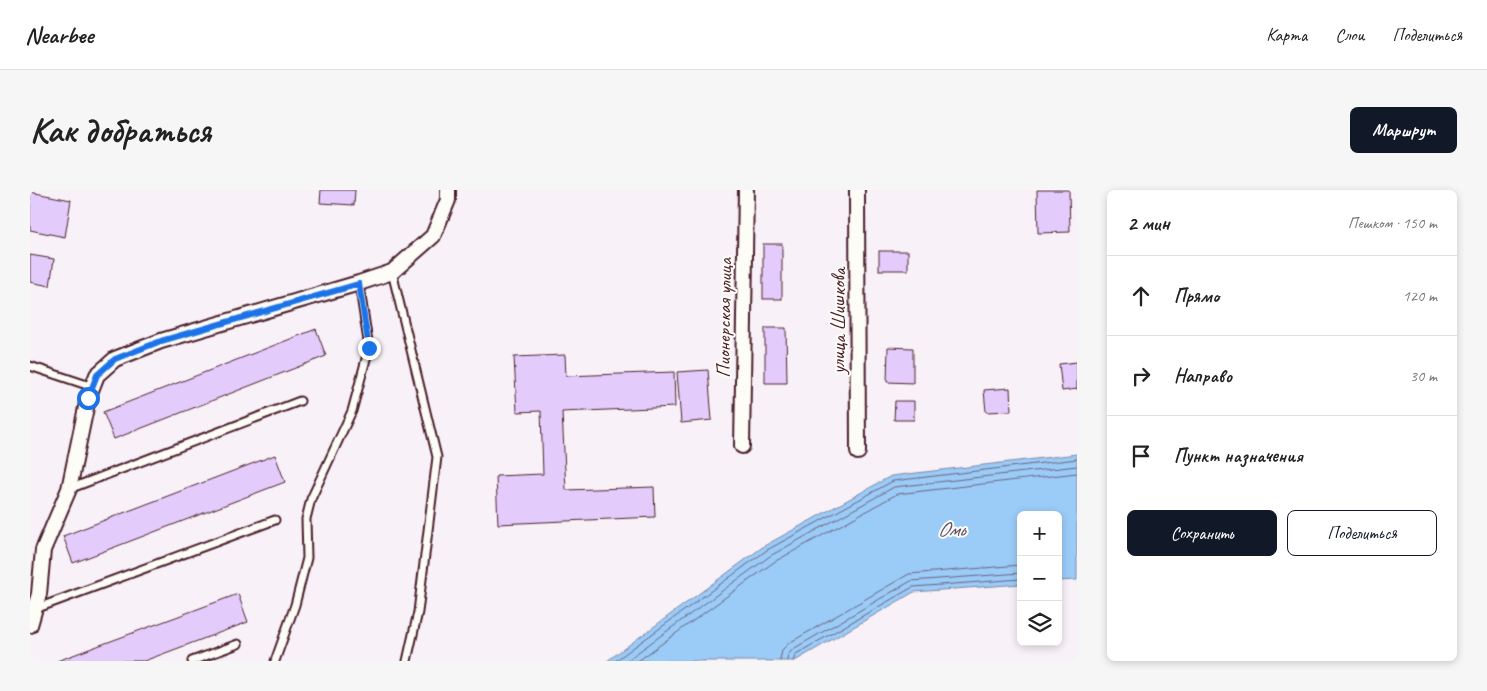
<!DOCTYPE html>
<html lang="ru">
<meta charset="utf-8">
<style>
body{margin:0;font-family:Caveat,sans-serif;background:#f6f6f6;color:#222}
.controls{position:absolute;right:15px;bottom:15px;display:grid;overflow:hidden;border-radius:8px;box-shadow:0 2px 8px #0003}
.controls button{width:45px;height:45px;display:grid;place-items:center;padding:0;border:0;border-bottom:1px solid #e0e0e0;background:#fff;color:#222;font:25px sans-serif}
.stop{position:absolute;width:15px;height:15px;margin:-11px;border:4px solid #1a73e8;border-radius:50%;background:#fff}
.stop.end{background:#1a73e8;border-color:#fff;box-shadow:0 1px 5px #0008}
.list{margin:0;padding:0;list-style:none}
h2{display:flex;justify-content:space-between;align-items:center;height:65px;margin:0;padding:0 20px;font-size:21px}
h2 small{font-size:16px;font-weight:400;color:#767676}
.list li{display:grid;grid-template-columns:32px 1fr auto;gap:15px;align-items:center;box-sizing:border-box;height:80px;padding:0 20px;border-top:1px solid #e0e0e0}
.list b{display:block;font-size:19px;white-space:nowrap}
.list em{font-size:16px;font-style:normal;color:#767676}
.actions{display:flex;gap:10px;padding:15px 20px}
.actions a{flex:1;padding:11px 0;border:1px solid #111827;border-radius:8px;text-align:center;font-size:18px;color:#111827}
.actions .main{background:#111827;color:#fff}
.icon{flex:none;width:28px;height:28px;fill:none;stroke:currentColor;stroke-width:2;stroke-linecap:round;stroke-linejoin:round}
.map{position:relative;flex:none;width:1047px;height:471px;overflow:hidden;border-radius:8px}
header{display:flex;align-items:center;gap:30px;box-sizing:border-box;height:70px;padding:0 25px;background:#fff;border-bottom:1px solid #e0e0e0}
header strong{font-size:24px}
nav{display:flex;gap:28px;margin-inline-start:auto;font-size:18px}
.intro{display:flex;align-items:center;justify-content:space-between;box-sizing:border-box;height:120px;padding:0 30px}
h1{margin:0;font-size:35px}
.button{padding:12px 22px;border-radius:8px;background:#111827;color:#fff;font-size:18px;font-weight:700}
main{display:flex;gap:30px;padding:0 30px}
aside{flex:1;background:#fff;border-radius:8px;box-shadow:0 2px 8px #0003}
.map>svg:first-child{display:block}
.water{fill:#9bcbf7;stroke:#7b86a5}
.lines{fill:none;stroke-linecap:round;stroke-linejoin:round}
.shore{stroke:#6a647d;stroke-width:1}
.building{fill:#e3ccfc;stroke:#4a1f2b}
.lane-casing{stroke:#4a1f2b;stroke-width:11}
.street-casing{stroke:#4a1f2b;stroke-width:18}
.lane{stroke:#fdfcf7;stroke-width:7}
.street{stroke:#fdfcf7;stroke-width:14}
.route{stroke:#1a73e8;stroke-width:6}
.labels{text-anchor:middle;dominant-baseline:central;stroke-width:4;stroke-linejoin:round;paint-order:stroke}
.street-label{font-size:20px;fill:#4a1f2b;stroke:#fdfcf7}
.water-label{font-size:21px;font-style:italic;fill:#625368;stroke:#fdfcf7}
</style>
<header>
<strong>Nearbee</strong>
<nav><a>Карта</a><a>Слои</a><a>Поделиться</a></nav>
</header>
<div class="intro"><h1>Как добраться</h1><a class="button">Маршрут</a></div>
<main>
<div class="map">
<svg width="1047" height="471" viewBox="0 0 1047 471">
<rect width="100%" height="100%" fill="#f8f2f8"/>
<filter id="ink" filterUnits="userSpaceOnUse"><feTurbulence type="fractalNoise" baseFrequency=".02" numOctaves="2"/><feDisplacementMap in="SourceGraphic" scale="10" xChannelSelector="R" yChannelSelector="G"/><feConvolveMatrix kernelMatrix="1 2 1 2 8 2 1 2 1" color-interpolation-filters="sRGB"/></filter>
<g filter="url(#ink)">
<!-- water -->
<path class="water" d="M1047 264V390L1028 391V325H991V394L884 402 765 471H577L734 356 861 286Z"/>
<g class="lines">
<!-- shore -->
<g class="shore">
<path d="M585 471 737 360 863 291 1047 269"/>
<path d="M596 471 740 366 864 297 1047 276"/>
<path d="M608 471 744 372 867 304 1047 283"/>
<path d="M750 471 752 460 759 453 879 384 991 375"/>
<path d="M757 471 758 465 763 459 881 391 991 383"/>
<path d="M763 471 766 464 883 397 991 389"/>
</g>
</g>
<!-- building -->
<g class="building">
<path d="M291 0H325L324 15 290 13Z"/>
<path d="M1007 0H1039L1040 42 1008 43Z"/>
<path d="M0 2 41 10 35 47 0 40Z"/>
<rect x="733" y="54" width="19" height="55"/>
<rect x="849" y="61" width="29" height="19"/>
<path d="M0 65 24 69 20 96 0 92Z"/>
<path d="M735 138H756L757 193H735Z"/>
<path d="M286 139 296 166 84 249 73 222Z"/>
<path d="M858 157 883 158V193L857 192Z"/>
<path d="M535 165 536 186 644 182 645 217 532 222 536 300 624 297 625 327 468 334 466 286 513 284 511 221 487 222 484 167Z"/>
<path d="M1047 172V199L1032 201 1029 174Z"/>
<path d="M678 180 682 230 651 233 647 182Z"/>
<path d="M980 198 981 221 956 222 954 200Z"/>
<path d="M865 211H884V230H864Z"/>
<path d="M245 265 255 292 43 373 33 346Z"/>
<path d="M208 404 218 432 114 471H27Z"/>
</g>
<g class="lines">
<!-- lane casing -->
<g class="lane-casing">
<g id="lane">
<path d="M362 82 407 267 388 422 377 471"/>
<path d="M0 176 63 197"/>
<path d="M39 299 270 211"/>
<path d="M5 419 245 330"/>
<path d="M162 471 208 454"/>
<path d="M245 471 265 415 277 368 276 329 281 309 322 221 339 158 329 93"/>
</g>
</g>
<!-- street casing -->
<g class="street-casing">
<g id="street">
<path d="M827 0 828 262"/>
<path d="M712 256 716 0"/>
<path d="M0 435 9 404 13 360 39 299 58 208 67 185 85 169 131 151 329 93 362 82 403 46 418 10V0"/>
</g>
</g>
<!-- lane -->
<use href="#lane" class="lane"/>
<!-- street -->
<use href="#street" class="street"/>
</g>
</g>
<g class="lines" filter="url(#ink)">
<!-- route -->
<path class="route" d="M58 208 67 185 85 169 131 151 329 94 339 158"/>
</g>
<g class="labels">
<!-- street labels -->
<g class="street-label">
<text transform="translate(694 128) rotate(-89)">Пионерская улица</text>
<text transform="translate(808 131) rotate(-90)">улица Шишкова</text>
</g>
<!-- water labels -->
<g class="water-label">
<text x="921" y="339">Омь</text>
</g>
</g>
</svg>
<div class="controls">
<button>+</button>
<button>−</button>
<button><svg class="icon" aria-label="layers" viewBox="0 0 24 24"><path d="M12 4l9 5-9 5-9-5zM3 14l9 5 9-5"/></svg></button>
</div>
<div class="stop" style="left:58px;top:208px"></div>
<div class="stop end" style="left:339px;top:158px"></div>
</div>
<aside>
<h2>2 мин<small>Пешком · 150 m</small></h2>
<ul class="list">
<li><svg class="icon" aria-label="ahead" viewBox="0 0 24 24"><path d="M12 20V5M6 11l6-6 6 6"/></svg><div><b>Прямо</b></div><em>120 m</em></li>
<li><svg class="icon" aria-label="right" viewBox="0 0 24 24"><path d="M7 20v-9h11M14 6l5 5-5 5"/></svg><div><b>Направо</b></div><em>30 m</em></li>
<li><svg class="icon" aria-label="arrive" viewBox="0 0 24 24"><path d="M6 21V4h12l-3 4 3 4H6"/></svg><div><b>Пункт назначения</b></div></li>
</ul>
<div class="actions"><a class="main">Сохранить</a><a>Поделиться</a></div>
</aside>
</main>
